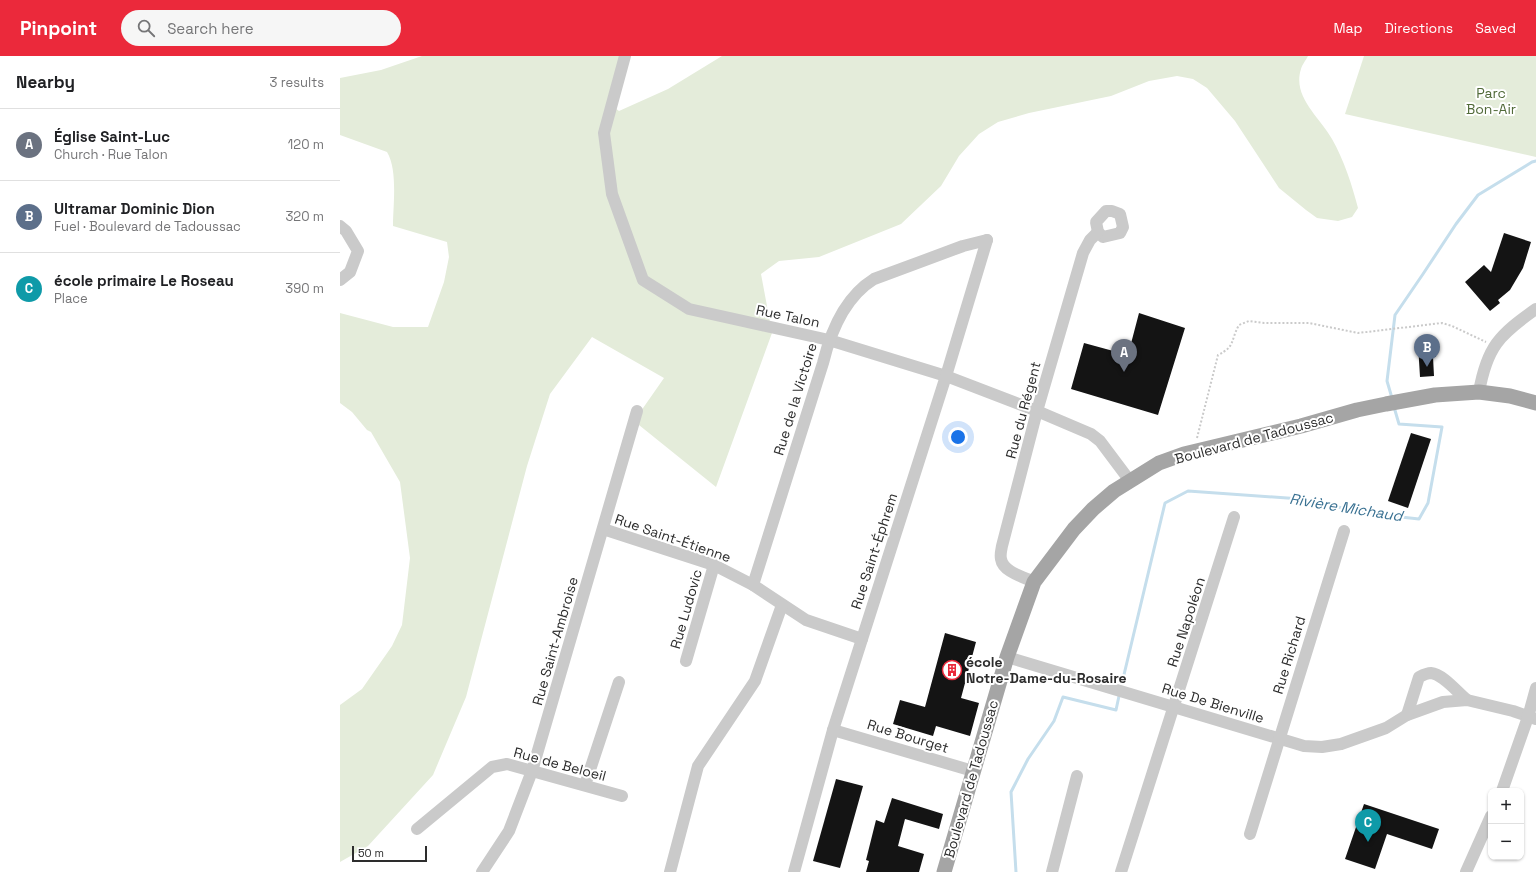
<!DOCTYPE html>
<meta charset="utf-8">
<style>
body{margin:0;font-family:"Space Grotesk",sans-serif;background:#f6f6f6;color:#202124}
.controls{position:absolute;right:12px;bottom:12px;display:grid;overflow:hidden;border-radius:8px;box-shadow:0 1px 3px #0004}
.controls button{width:36px;height:36px;display:grid;place-items:center;padding:0;border:0;border-bottom:1px solid #e0e0e0;background:#fff;color:#202124;font:20px sans-serif}
.scale{position:absolute;left:12px;bottom:10px;width:75px;box-sizing:border-box;padding-left:4px;border:2px solid #2d2d2d;border-top:0;font-size:11px;line-height:14px;white-space:nowrap;color:#2d2d2d;-webkit-text-stroke:3px #fff;paint-order:stroke}
.you{position:absolute;left:618px;top:381px;width:14px;height:14px;margin:-10px;border:3px solid #fff;border-radius:50%;background:#1a73e8;box-shadow:0 0 0 6px #1a73e833}
.badge{display:grid;place-items:center;width:26px;height:26px;border-radius:50%;background:#eb293b;color:#fff;font-size:13px;font-weight:700}
.pin{position:absolute;translate:-50% -33px;filter:drop-shadow(0 1px 2px #0008)}
.pin::after{content:'';position:absolute;top:21px;width:14px;height:12px;background:inherit;clip-path:polygon(0 0,100% 0,50% 100%)}
.list{margin:0;padding:0;list-style:none}
h2{display:flex;justify-content:space-between;align-items:center;height:52px;margin:0;padding:0 16px;font-size:17px}
h2 small{font-size:13px;font-weight:400;color:#757577}
.list li{display:grid;grid-template-columns:26px 1fr auto;gap:12px;align-items:center;box-sizing:border-box;height:72px;padding:0 16px;border-top:1px solid #e0e0e0}
.list b{display:block;font-size:15px;white-space:nowrap}
.list p{margin:0;font-size:13px;white-space:nowrap;color:#757577}
.list em{font-size:13px;font-style:normal;color:#757577}
.icon{flex:none;width:22px;height:22px;fill:none;stroke:currentColor;stroke-width:2;stroke-linecap:round;stroke-linejoin:round}
.map{position:relative;flex:none;width:1196px;height:816px;overflow:hidden}
header{display:flex;align-items:center;gap:24px;box-sizing:border-box;height:56px;padding:0 20px;background:#eb293b;color:#fff}
header strong{font-size:19px}
nav{display:flex;gap:22px;margin-inline-start:auto;font-size:14px}
.search{width:280px;height:36px;background:#f6f6f6;display:flex;align-items:center;gap:10px;box-sizing:border-box;padding:0 14px;border-radius:22px;color:#757577;font-size:15px}
main{display:flex}
aside{flex:1;background:#fff}
.map>svg:first-child{display:block}
.green{fill:#e4ecda}
.lines{fill:none;stroke-linecap:round;stroke-linejoin:round}
.stream{stroke:#c5deec;stroke-width:3}
.building{fill:#141414}
.path{stroke:#cacaca;stroke-width:2;stroke-dasharray:2 2;stroke-linecap:butt}
.minor{stroke:#cacaca;stroke-width:12}
.major{stroke:#a5a5a5;stroke-width:15}
.labels{text-anchor:middle;dominant-baseline:central;stroke-width:4;stroke-linejoin:round;paint-order:stroke}
.park-label{font-size:14px;fill:#516a39;stroke:#fff}
.street-label{font-size:14px;fill:#2d2d2d;stroke:#fff}
.poi-label{font-size:14px;font-weight:bold;fill:#2d2d2d;stroke:#fff;text-anchor:start}
.water-label{font-size:15px;font-style:italic;fill:#397192;stroke:#fff}
</style>
<header>
<strong>Pinpoint</strong>
<div class="search"><svg class="icon" aria-label="search" viewBox="0 0 24 24"><circle cx="10" cy="10" r="6"/><path d="M15 15l6 6"/></svg>Search here</div>
<nav><a>Map</a><a>Directions</a><a>Saved</a></nav>
</header>
<main>
<aside>
<h2>Nearby<small>3 results</small></h2>
<ul class="list">
<li><span class="badge" style="background:#6b7280">A</span><div><b>Église Saint-Luc</b><p>Church · Rue Talon</p></div><em>120 m</em></li>
<li><span class="badge" style="background:#5c6f8a">B</span><div><b>Ultramar Dominic Dion</b><p>Fuel · Boulevard de Tadoussac</p></div><em>320 m</em></li>
<li><span class="badge" style="background:#0f9aa8">C</span><div><b>école primaire Le Roseau</b><p>Place</p></div><em>390 m</em></li>
</ul>
</aside>
<div class="map">
<svg width="1196" height="816" viewBox="0 0 1196 816">
<rect width="100%" height="100%" fill="#fff"/>
<!-- green -->
<g class="green">
<path d="M82 0H285L275 52 279 55 328 33 382 0H968C966 4 962 9 961 13 952 41 980 61 992 83 1004 104 1012 129 1018 152L1012 161 998 165 977 162 966 154 939 132 895 65 867 32 853 23 837 20 809 25 771 40 689 57 658 66 639 78 619 100 601 130 561 168 479 201 439 205 421 218 432 277 376 431 294 365 324 322 252 281 210 338 187 410 126 641 93 719 28 790 0 806V649L22 633 52 590 62 569 70 502 60 426 31 376 27 374 12 356 0 347V257L53 271H88L104 226 109 201 107 186 53 170C53 150 58 114 47 96L0 79V22L41 14Z"/>
<path d="M1024 0H1196V101L1005 58Z"/>
</g>
<g class="lines">
<!-- stream -->
<g class="stream">
<path d="M1052 342 1047 325 1055 259 1083 218 1116 168 1138 139 1192 106 1196 105"/>
<path d="M782 627 825 447 848 435 961 443 1025 457 1079 463 1088 447 1102 371 1059 368 1054 351"/>
<path d="M676 816 671 736 688 703 714 665 723 641 776 654 779 640"/>
</g>
</g>
<!-- building -->
<g class="building">
<path d="M1164 177 1191 186 1183 212 1170 234 1158 244 1160 247 1150 255 1125 226 1144 209 1151 216Z"/>
<path d="M799 257 845 272 818 359 731 333 744 287 788 299Z"/>
<path d="M1096 286V301H1093L1094 320 1080 321 1078 288Z"/>
<path d="M1071 377 1091 383 1068 452 1048 445Z"/>
<path d="M605 577 636 586 621 642 639 647 630 680 596 670 593 680 553 668 560 644 585 651Z"/>
<path d="M496 723 523 730 500 812 473 805Z"/>
<path d="M552 742 603 758 599 773 565 763 558 790 584 798 579 816H526L529 805 526 804 536 764 544 767Z"/>
<path d="M1024 748 1099 773 1092 793 1047 778 1035 813 1005 803Z"/>
</g>
<g class="lines">
<!-- path -->
<path class="path" d="M857 382 878 299C896 290 890 285 899 269L909 265 924 267H969L1018 277 1102 267 1112 270 1146 286"/>
<!-- minor -->
<g class="minor">
<path d="M285 0 264 77 272 138 303 224 349 253 489 284 606 320 697 355 751 378 760 385 790 425"/>
<path d="M766 155H772L780 158 783 171 780 177 763 181 758 176 756 166Z"/>
<path d="M0 170 6 175 18 195 10 216 0 224"/>
<path d="M1139 336C1147 291 1159 279 1196 253"/>
<path d="M263 473 374 509 413 529 466 564 522 583"/>
<path d="M694 526C684 521 663 516 661 503 660 499 661 495 662 490L697 355 743 197 750 184 758 176"/>
<path d="M413 529 483 307C491 274 505 241 534 223L623 190 647 184"/>
<path d="M667 601 964 690 982 691 1001 688 1046 672 1067 659 1103 646 1127 644 1173 655 1196 663"/>
<path d="M346 605 374 509"/>
<path d="M1067 659 1079 621C1083 619 1087 617 1091 617 1103 618 1118 637 1127 644"/>
<path d="M493 674 633 715"/>
<path d="M245 729 279 626"/>
<path d="M1162 735 1188 661 1196 632"/>
<path d="M77 773 152 711 167 708 282 740"/>
<path d="M910 778 1004 475"/>
<path d="M142 816 169 775 192 715 297 355"/>
<path d="M330 816 358 710 415 625 442 549"/>
<path d="M454 816 493 674 606 320 647 184"/>
<path d="M712 816 737 720"/>
<path d="M781 816 894 461"/>
<path d="M1126 816 1151 760"/>
</g>
<!-- major -->
<path class="major" d="M604 816 667 601 694 526 734 473 753 453 774 435 819 407 844 398 961 370 1017 354 1046 348 1095 339 1139 336 1170 340 1196 347"/>
</g>
<!-- icons -->
<defs>
<g id="building-ring" transform="scale(1)"><circle r="9.5" fill="#fff" stroke="#eb293b" stroke-width="1.5"/><path d="M-4-6H4V6H1V3H-1V6H-4ZM-2.5-4.3h1.7v1.8h-1.7ZM.8-4.3h1.7v1.8H.8ZM-2.5-1h1.7V.8h-1.7ZM.8-1h1.7V.8H.8Z" fill="#eb293b"/></g>
</defs>
<g fill-rule="evenodd">
<use href="#building-ring" x="612" y="614"/>
</g>
<g class="labels">
<!-- park labels -->
<g class="park-label">
<text x="1151" y="37">Parc<tspan x="1151" dy="16">Bon-Air</tspan></text>
</g>
<!-- street labels -->
<g class="street-label">
<text transform="translate(448 260) rotate(12)">Rue Talon</text>
<text transform="translate(455 343) rotate(-73)">Rue de la Victoire</text>
<text transform="translate(683 354) rotate(-75)">Rue du Régent</text>
<text transform="translate(914 382) rotate(-15)">Boulevard de Tadoussac</text>
<text transform="translate(333 482) rotate(19)">Rue Saint-Étienne</text>
<text transform="translate(534 495) rotate(-72)">Rue Saint-Éphrem</text>
<text transform="translate(346 553) rotate(-74)">Rue Ludovic</text>
<text transform="translate(846 566) rotate(-72)">Rue Napoléon</text>
<text transform="translate(215 585) rotate(-74)">Rue Saint-Ambroise</text>
<text transform="translate(949 599) rotate(-73)">Rue Richard</text>
<text transform="translate(873 647) rotate(17)">Rue De Bienville</text>
<text transform="translate(568 680) rotate(17)">Rue Bourget</text>
<text transform="translate(220 708) rotate(15)">Rue de Beloeil</text>
<text transform="translate(631 723) rotate(-74)">Boulevard de Tadoussac</text>
</g>
<!-- poi labels -->
<g class="poi-label">
<text x="626" y="606">école<tspan x="626" dy="16">Notre-Dame-du-Rosaire</tspan></text>
</g>
<!-- water labels -->
<g class="water-label">
<text transform="translate(1006 451) rotate(9)">Rivière Michaud</text>
</g>
</g>
</svg>
<div class="controls">
<button>+</button>
<button>−</button>
</div>
<div class="scale">50 m</div>
<div class="you"></div>
<div class="pin badge" style="left:784px;top:316px;background:#6b7280">A</div>
<div class="pin badge" style="left:1087px;top:311px;background:#5c6f8a">B</div>
<div class="pin badge" style="left:1028px;top:786px;background:#0f9aa8">C</div>
</div>
</main>
